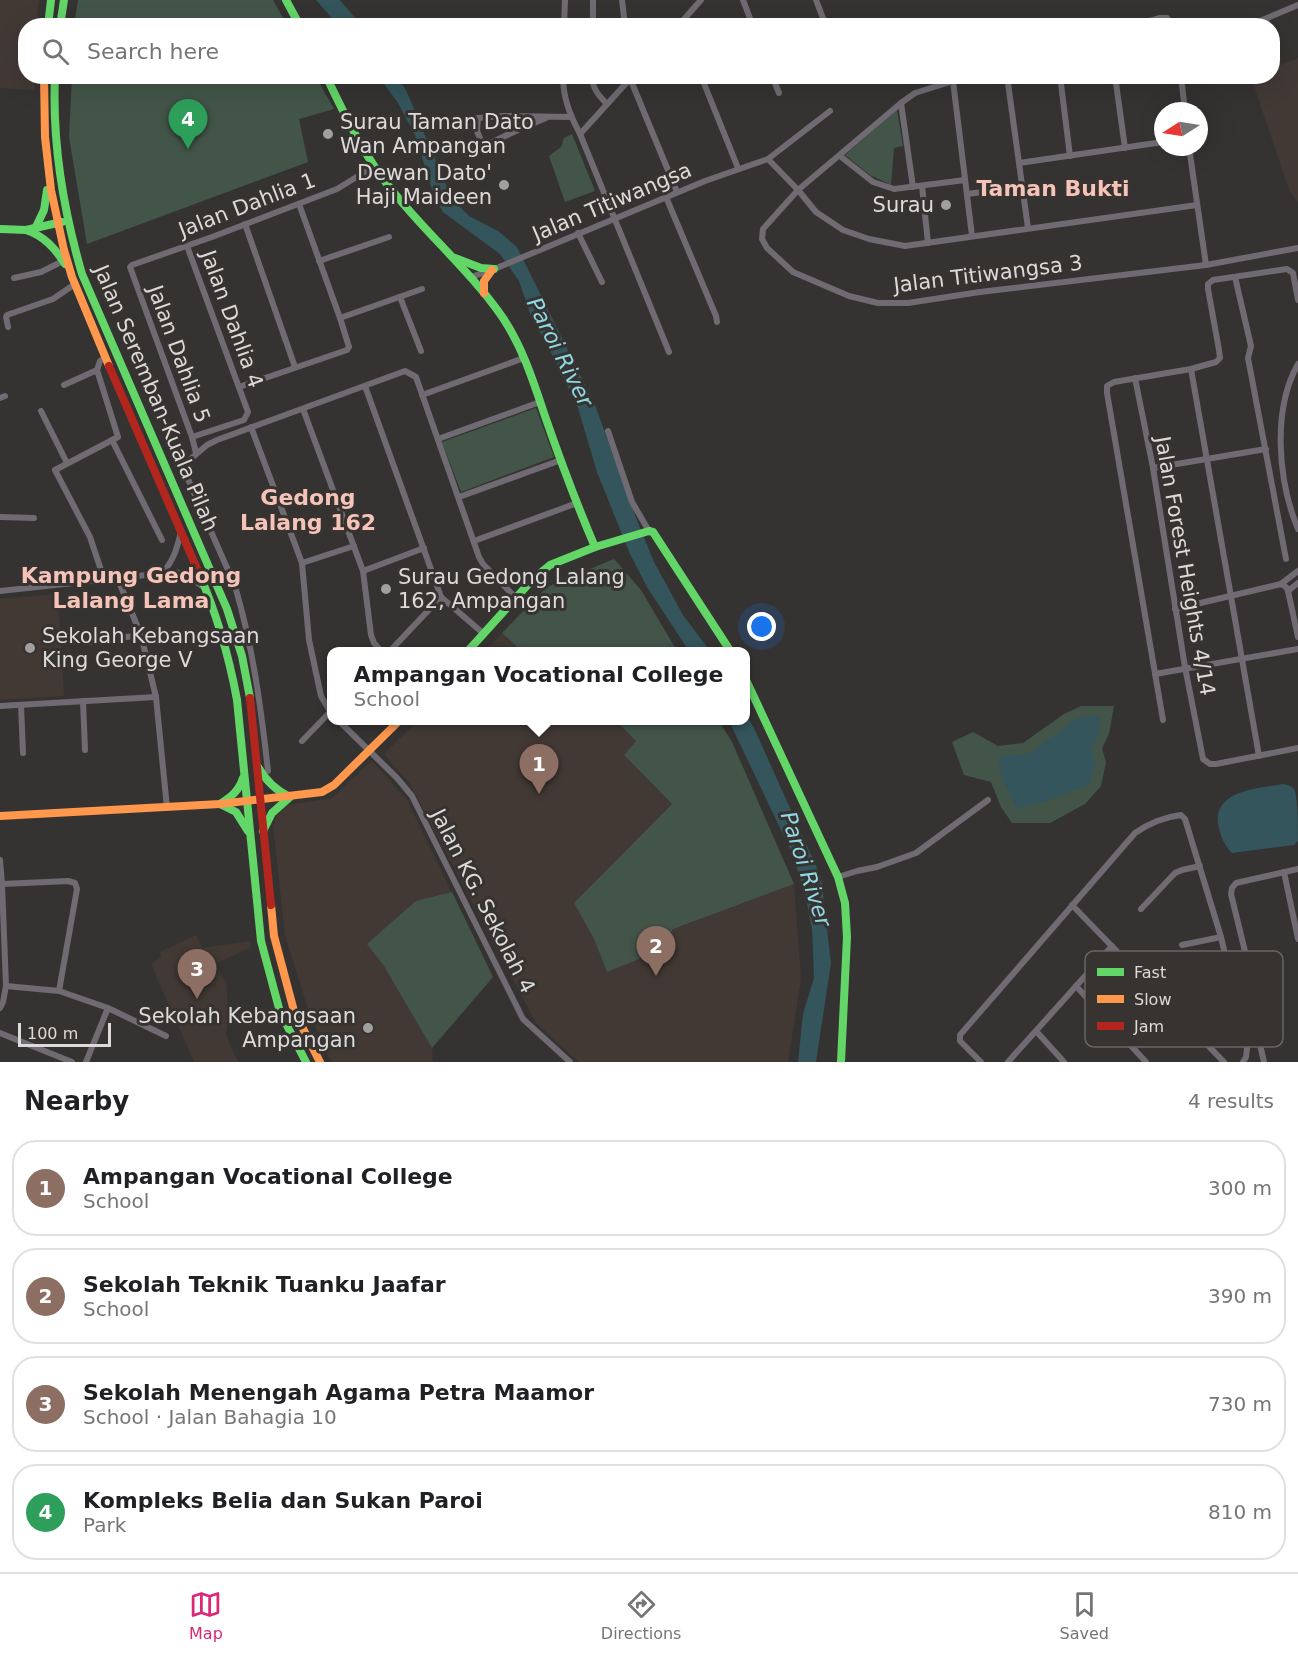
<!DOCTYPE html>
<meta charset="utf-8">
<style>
body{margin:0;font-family:"DejaVu Sans",sans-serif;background:#f6f6f6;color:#202124}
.compass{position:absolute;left:1154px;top:102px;width:54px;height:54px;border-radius:50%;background:#fff;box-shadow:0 6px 24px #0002;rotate:258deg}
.scale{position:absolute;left:18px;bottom:15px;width:93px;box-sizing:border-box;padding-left:6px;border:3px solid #dddbda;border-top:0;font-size:16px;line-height:21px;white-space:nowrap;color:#dddbda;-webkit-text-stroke:4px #363331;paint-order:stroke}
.you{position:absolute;left:762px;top:627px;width:21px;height:21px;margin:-15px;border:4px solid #fff;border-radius:50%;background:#1a73e8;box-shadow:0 0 0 9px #1a73e833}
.badge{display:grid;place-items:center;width:39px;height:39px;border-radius:50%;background:#db2777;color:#fff;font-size:20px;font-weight:700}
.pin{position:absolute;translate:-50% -50px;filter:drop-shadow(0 2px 3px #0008)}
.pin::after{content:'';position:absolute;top:32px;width:21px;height:18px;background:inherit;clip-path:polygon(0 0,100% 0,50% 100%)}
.popup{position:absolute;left:327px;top:647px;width:423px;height:78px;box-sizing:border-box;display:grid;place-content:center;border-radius:12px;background:#fff;filter:drop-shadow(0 2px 4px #0005);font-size:20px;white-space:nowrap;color:#757577}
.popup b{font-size:22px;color:#202124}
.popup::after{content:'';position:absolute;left:50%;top:100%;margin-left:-12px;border:12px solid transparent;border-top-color:#fff}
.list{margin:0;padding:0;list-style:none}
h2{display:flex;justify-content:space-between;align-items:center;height:78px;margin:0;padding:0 24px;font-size:26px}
h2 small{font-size:20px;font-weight:400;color:#757577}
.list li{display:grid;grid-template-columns:39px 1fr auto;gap:18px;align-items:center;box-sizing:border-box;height:96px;margin:0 12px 12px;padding:0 12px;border:2px solid #e0e0e0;border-radius:24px}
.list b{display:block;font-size:22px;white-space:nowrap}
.list p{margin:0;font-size:20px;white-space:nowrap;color:#757577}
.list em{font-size:20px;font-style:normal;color:#757577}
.icon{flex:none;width:33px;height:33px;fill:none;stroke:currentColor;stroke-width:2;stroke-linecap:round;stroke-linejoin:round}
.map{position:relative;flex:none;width:1298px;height:1062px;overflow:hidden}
.search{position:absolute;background:#fff;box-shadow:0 6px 24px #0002;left:18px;right:18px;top:18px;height:66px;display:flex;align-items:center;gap:15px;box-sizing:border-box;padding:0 21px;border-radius:24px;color:#757577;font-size:22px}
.sheet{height:510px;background:#fff}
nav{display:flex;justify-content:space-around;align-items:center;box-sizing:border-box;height:84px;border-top:2px solid #e0e0e0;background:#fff;font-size:16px;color:#757577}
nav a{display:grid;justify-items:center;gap:3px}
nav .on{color:#db2777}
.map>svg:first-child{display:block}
.built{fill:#423935}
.green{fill:#435549}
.water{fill:#33555b}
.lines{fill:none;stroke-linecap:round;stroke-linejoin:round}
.street{stroke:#706a72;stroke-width:6}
.fast{stroke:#63d668;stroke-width:8}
.slow{stroke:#ff974d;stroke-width:8}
.jam{stroke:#b3261e;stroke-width:8}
.poi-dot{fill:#a2a09f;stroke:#363331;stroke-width:2}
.labels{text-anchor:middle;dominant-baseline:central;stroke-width:6;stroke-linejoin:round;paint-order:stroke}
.poi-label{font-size:21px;fill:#dddbda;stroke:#363331;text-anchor:start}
.street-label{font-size:21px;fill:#dddbda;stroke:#363331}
.neighbourhood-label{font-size:22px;font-weight:bold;fill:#f6c3b8;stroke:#363331}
.water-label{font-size:22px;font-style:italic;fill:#90d8e5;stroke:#363331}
.key{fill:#363331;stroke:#686564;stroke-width:1.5}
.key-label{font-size:16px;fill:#dddbda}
</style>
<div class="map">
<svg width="1298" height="1062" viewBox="0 0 1298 1062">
<rect width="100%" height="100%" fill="#353332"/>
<!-- built -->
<g class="built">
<path d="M0 0H39L36 25 26 26V76L34 77 35 90 0 88Z"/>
<path d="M1298 58V202L1289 190 1251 77 1272 76 1273 68Z"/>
<path d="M58 594 64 696 0 700V599Z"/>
<path d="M502 633 522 651 484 652Z"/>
<path d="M417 721H616L636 741 624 755 672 804 575 903 594 939 607 972 661 947 673 929 794 884 801 979 788 1062H579L536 1023 410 784 384 754Z"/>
<path d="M372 761 407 800 493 977 432 1048 433 1062H333L328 1056 308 1009 285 935 273 826 277 815 288 805 332 798Z"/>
<path d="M196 935 202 948 251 941V947L216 964 226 984 229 1014 226 1035 238 1062H194L151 964 161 957 160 952Z"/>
</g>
<!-- green -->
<g class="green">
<path d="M78 0H273L287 25H74Z"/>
<path d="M72 77H316L334 109 299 119 308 162 87 244 69 137Z"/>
<path d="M897 110 903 146 894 148 891 185 870 175 845 155Z"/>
<path d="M572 134 595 191 565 202 549 156 561 147 564 138Z"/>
<path d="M536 408 554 457 461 492 442 442Z"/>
<path d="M614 559 641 590 677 651H522L502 633 547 587Z"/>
<path d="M1081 706H1114L1109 734 1102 748 1106 762 1101 786 1085 804 1050 823H1012L1001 807 991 782 964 775 952 742 973 732 998 746 1023 743 1064 714Z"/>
<path d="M616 721H719L732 742 794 884 673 929 661 947 639 959 607 972 594 939 574 903 672 804 624 755 636 741Z"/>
<path d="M452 892 493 977 432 1048 384 966 367 944 416 901Z"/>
</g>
<!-- water -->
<g class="water">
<path d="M316 0H340L361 25H338Z"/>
<path d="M379 77H397L406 90 452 199 469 216 498 231 517 247 595 405 636 518 654 562 683 615 710 651H689L647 587 630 554 597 472 578 408 554 358 531 316 519 281 500 254 443 212 434 196 415 135 398 103Z"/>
<path d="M746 714 754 728 821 877 831 963 816 1062H798L803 1014 814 978 812 929 805 893 792 853 729 721 746 720Z"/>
<path d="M1100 716 1099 735 1091 747 1096 763 1089 785 1043 802 1017 809 1002 778 998 757 1031 753 1078 718Z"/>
<path d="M1283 784C1288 785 1293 786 1295 791 1298 803 1298 827 1298 841L1294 845 1232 853C1224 845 1220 835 1218 824 1213 790 1260 788 1283 784Z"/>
</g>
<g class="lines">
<!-- street -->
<g class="street">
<path d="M622 0 625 26"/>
<path d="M743 0 753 26"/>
<path d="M816 0 826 26"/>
<path d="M564 26 565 0"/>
<path d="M593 26V0"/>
<path d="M678 26 701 0"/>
<path d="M1132 26 1160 18H1167L1172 26"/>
<path d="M1248 26 1298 5"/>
<path d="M563 76C563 98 570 115 580 134L669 352"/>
<path d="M592 76C592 88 599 96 607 104"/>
<path d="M629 76 677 192"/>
<path d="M701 76 738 168"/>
<path d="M772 76 779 93"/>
<path d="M969 76 915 93 901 103 798 190 763 229 762 239 767 248 793 272 849 296 878 303H908L980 292 1206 265 1298 248"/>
<path d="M1007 76 1028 228"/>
<path d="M1060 76 1070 156"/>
<path d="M1115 76 1125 148"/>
<path d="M1181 76 1185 111"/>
<path d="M953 81 972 236"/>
<path d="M901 103 913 187"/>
<path d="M546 118 522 128 486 145 482 143 477 131 478 118 504 116 571 117"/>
<path d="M457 122 478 118"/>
<path d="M580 134 630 79"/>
<path d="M1189 147 1206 265"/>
<path d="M466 153 482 143"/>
<path d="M840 156 873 182 894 189 965 180"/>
<path d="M768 159 798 190 816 212 843 230 869 239 905 246 1197 205"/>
<path d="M1019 163 1163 142"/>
<path d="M922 186 928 243"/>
<path d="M967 194 1022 187"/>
<path d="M666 197 716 316 717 322"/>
<path d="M245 224 295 367"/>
<path d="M578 233 602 282"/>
<path d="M187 246 248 412 244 420 192 437"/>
<path d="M319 261 389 237"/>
<path d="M471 277 492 270 705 181 768 159 830 111"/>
<path d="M1235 277 1251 346 1248 358 1286 559"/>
<path d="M14 278 41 272 63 261"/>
<path d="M400 297 421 351"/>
<path d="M340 318 422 289"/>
<path d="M8 327 6 317 7 315 53 299 75 284"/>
<path d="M1298 364C1272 410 1278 481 1298 529"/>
<path d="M1191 369 1259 756"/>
<path d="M1135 378 1153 468 1185 667 1203 759 1210 764H1216L1298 748"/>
<path d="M64 385 97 370"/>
<path d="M365 386 441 597 484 634"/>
<path d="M239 387 347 350 349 347 340 318 299 204"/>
<path d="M422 395 524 358"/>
<path d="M0 398 5 396"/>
<path d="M303 409 363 571 371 635 374 643 382 652"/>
<path d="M41 411 67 463"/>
<path d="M251 427 302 563 309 640 321 696 332 715"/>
<path d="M608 431 632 502 649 531"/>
<path d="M438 439 540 402"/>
<path d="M112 440 162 540"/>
<path d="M196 453 192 437 130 267 132 265 212 237 337 189 373 167"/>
<path d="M1153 468 1266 449"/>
<path d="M459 497 561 460"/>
<path d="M0 517 34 518"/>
<path d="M474 541 577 503"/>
<path d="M302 563 354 546"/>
<path d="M363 571 424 548"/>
<path d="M163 572C174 560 177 548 181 532"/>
<path d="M117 577 141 635 156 697 167 808"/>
<path d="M104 579 90 537 55 470 118 437 97 370 100 361 105 357"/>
<path d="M1281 584 1286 587 1288 591 1298 637"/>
<path d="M0 591 174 572 186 574 202 586"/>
<path d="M1288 591 1298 583"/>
<path d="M1175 609 1281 584 1298 571"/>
<path d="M90 642 141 635"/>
<path d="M389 652 441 597"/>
<path d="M1155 674 1298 649"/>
<path d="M83 701 85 750"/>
<path d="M21 705 23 753"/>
<path d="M0 706 156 697"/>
<path d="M338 720 397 778 412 796 523 1019 570 1062"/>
<path d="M1163 720 1107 393V386L1114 382 1191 369 1216 362 1220 358 1219 350 1208 289V284L1213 280 1287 269 1293 273 1298 300"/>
<path d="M302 741 332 710"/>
<path d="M268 771C261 708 253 647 235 586L184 470 186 463 207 445 217 440 405 371 416 377 479 557 483 564 516 598"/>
<path d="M0 860 2 884 68 881 75 883 77 889 59 991"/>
<path d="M1284 872 1298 939"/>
<path d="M838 877 857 871 877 867 916 853 988 800"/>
<path d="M1072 905 1224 1062"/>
<path d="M1141 909 1175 873 1182 870 1200 866"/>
<path d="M1182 945 1221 937"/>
<path d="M6 986 59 991 108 1008 166 1036"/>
<path d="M1076 986 1146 1062"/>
<path d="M0 1008 3 1002 6 986 2 884"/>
<path d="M1036 1031 1064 1062"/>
<path d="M0 1033 72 1062"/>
<path d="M86 1062 108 1008"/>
<path d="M981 1062 960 1041V1035L1135 833C1148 824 1164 817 1181 815L1185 819 1221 937 1247 1049 1246 1057 1243 1062"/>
<path d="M1008 1062 1112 946"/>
<path d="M1264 1062 1249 997 1251 976 1231 894 1232 888 1236 883 1298 869"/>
</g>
<!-- fast -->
<g class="fast">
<path d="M286 0 300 26"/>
<path d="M48 26 51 0"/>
<path d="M60 26 64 0"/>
<path d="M55 76C52 144 63 209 82 274L227 609 242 656 250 698"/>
<path d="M326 76C346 117 365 159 395 194 430 237 472 273 503 318 524 350 534 384 546 419 561 462 577 505 595 547"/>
<path d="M0 229 26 230 62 222"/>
<path d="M35 229 44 210 47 190"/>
<path d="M26 230C44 236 55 248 65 264"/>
<path d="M455 258 481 268 494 269"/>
<path d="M198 571C216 612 229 656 237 700L261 941 280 1012 306 1062"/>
<path d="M467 652 533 579 550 565 595 547 649 531 653 532 731 652"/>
<path d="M746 680 838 877 845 903 847 937 841 1062"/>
<path d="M258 767C266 781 275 790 290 797L272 813 263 831"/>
<path d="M220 804 236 812 248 831"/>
<path d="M220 804C231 797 239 791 243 778"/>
</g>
<!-- slow -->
<g class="slow">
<path d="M44 76 45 137 51 190 64 250 72 277 109 366"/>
<path d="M484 293V281L492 270"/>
<path d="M0 816 220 804 322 792 334 785 400 720"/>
<path d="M271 905 274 936 294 1011 320 1062"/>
</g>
<!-- jam -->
<g class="jam">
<path d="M109 366 198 571"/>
<path d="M250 698 271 905"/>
</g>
</g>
<!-- markers -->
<g class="poi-dot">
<circle cx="328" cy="134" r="6"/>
<circle cx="504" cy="185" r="6"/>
<circle cx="946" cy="205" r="6"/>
<circle cx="386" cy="589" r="6"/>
<circle cx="30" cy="648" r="6"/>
<circle cx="368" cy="1028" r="6"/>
</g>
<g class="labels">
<!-- poi labels -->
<g class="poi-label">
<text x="340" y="122">Surau Taman Dato<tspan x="340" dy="24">Wan Ampangan</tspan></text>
<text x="492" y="173" text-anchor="end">Dewan Dato'<tspan x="492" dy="24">Haji Maideen</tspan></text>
<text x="934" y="205" text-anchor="end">Surau</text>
<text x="398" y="577">Surau Gedong Lalang<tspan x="398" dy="24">162, Ampangan</tspan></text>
<text x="42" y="636">Sekolah Kebangsaan<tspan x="42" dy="24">King George V</tspan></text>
<text x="356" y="1016" text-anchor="end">Sekolah Kebangsaan<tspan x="356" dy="24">Ampangan</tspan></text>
</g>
<!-- street labels -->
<g class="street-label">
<text transform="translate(612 202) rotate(-23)">Jalan Titiwangsa</text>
<text transform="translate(247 205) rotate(-21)">Jalan Dahlia 1</text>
<text transform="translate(988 274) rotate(-7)">Jalan Titiwangsa 3</text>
<text transform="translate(232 319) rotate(70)">Jalan Dahlia 4</text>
<text transform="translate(179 354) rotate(70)">Jalan Dahlia 5</text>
<text transform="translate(156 398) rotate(67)">Jalan Seremban-Kuala Pilah</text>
<text transform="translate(1185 566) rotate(80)">Jalan Forest Heights 4/14</text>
<text transform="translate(483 901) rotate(63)">Jalan KG. Sekolah 4</text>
</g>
<!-- neighbourhood labels -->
<g class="neighbourhood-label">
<text x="1053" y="188">Taman Bukti</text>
<text x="308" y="497">Gedong<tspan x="308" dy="25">Lalang 162</tspan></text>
<text x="131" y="575">Kampung Gedong<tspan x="131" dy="25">Lalang Lama</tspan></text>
</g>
<!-- water labels -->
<g class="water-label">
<text transform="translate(560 352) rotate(63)">Paroi River</text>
<text transform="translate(806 869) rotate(72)">Paroi River</text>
</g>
</g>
<!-- legend -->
<rect x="1085" y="951" width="198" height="96" rx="9" class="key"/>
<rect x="1097" y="968" width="27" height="8" fill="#63d668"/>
<rect x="1097" y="995" width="27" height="8" fill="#ff974d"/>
<rect x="1097" y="1022" width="27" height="8" fill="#b3261e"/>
<g class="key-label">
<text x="1134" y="978">Fast</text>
<text x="1134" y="1005">Slow</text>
<text x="1134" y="1032">Jam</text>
</g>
</svg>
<svg class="compass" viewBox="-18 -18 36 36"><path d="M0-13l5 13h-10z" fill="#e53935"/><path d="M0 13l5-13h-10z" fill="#757577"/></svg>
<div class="scale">100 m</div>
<div class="you"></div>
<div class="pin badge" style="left:539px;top:794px;background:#8d6e63">1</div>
<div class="popup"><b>Ampangan Vocational College</b>School</div>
<div class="pin badge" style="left:656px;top:976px;background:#8d6e63">2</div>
<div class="pin badge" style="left:197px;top:999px;background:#8d6e63">3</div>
<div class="pin badge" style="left:188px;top:149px;background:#2e9e5b">4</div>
<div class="search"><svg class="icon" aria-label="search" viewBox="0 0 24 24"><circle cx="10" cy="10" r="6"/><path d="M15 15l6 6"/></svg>Search here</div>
</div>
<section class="sheet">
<h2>Nearby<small>4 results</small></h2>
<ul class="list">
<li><span class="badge" style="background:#8d6e63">1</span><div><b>Ampangan Vocational College</b><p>School</p></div><em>300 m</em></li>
<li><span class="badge" style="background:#8d6e63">2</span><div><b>Sekolah Teknik Tuanku Jaafar</b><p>School</p></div><em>390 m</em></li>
<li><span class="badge" style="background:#8d6e63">3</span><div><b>Sekolah Menengah Agama Petra Maamor</b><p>School · Jalan Bahagia 10</p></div><em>730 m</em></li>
<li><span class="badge" style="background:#2e9e5b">4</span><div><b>Kompleks Belia dan Sukan Paroi</b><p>Park</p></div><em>810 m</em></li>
</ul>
</section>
<nav>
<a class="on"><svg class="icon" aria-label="map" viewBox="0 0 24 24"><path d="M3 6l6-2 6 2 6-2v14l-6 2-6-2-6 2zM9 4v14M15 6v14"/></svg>Map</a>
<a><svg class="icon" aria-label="directions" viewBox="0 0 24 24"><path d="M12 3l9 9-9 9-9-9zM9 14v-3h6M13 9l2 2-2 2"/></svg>Directions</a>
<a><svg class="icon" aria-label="saved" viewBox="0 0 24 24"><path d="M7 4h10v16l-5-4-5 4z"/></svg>Saved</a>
</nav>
